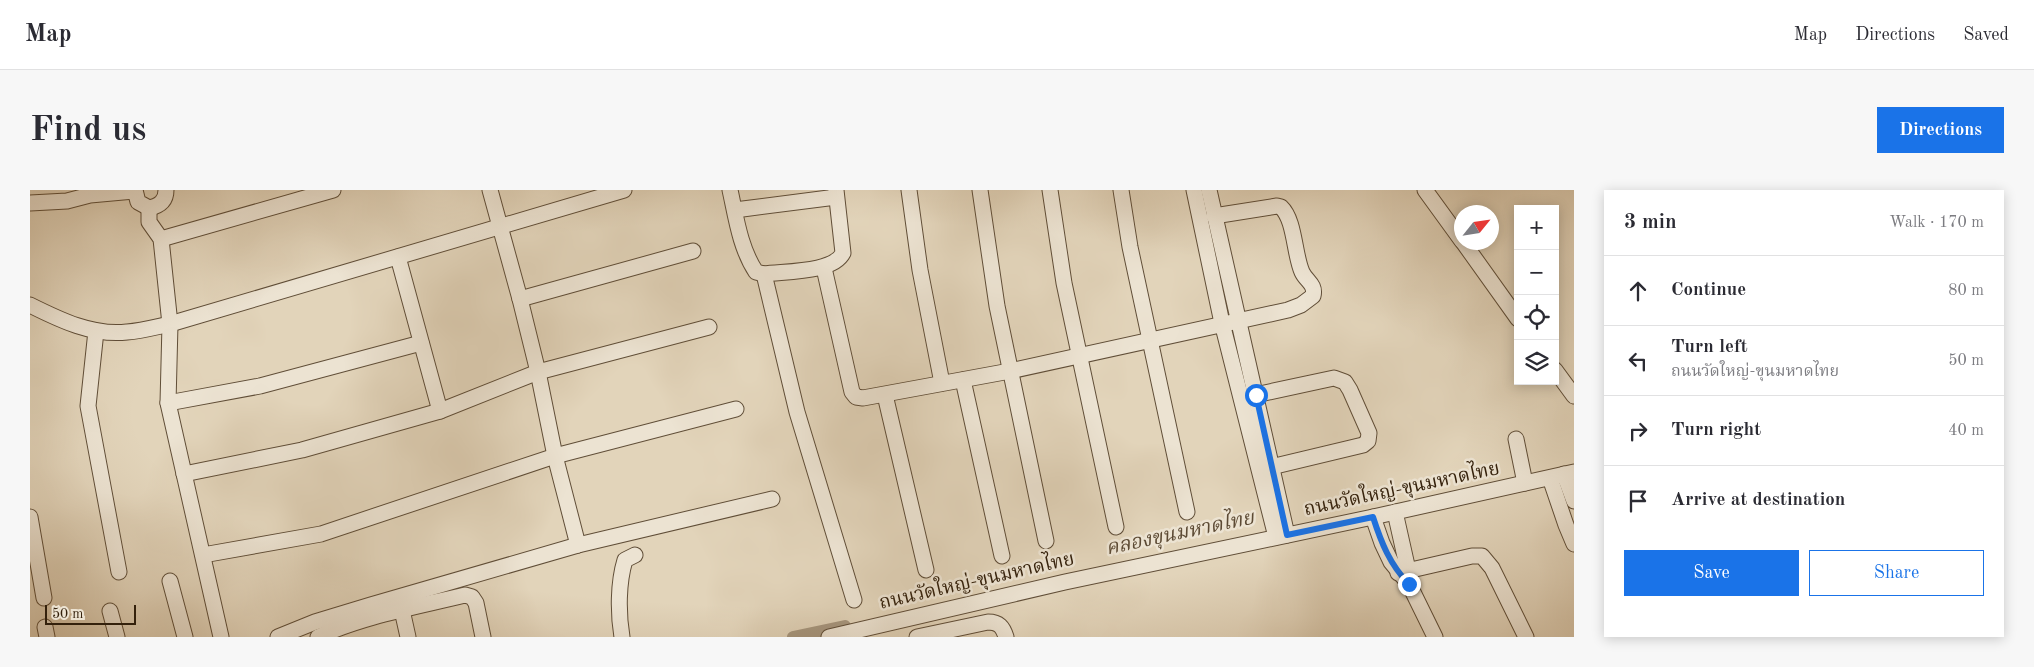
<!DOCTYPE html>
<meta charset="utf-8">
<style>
body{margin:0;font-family:"Old Standard TT","Noto Serif Thai",serif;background:#f7f7f7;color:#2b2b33}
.controls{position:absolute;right:15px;top:15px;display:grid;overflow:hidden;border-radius:0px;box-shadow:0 2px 12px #0003}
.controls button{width:45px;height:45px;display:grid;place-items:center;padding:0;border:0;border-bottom:1px solid #e1e1e2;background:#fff;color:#2b2b33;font:25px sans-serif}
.compass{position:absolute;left:1424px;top:15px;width:45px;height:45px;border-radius:50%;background:#fff;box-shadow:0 2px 12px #0003;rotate:60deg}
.scale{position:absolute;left:15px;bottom:12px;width:91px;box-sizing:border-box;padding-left:5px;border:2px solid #34210c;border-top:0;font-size:14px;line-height:18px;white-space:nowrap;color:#34210c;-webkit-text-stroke:4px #ece3d2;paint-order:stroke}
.stop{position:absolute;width:15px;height:15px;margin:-11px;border:4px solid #1a73e8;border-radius:50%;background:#fff}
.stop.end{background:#1a73e8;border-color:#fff;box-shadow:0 1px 5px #0008}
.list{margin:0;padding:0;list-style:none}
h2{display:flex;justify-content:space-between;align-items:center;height:65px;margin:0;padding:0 20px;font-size:21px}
h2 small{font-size:16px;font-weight:400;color:#7c7c81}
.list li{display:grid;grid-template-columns:32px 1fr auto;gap:15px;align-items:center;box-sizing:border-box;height:70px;padding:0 20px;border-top:1px solid #e1e1e2}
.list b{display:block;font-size:19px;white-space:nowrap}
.list p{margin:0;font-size:16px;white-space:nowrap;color:#7c7c81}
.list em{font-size:16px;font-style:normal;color:#7c7c81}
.actions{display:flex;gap:10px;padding:15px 20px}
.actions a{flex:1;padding:11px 0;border:1px solid #1a73e8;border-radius:0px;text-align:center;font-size:18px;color:#1a73e8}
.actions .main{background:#1a73e8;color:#fff}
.icon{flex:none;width:28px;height:28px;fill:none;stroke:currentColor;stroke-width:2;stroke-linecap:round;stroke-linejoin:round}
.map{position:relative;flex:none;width:1544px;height:447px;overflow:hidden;border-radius:0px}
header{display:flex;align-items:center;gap:30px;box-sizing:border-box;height:70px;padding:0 25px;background:#fff;border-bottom:1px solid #e1e1e2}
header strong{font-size:24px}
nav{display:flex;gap:28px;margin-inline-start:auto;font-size:18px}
.intro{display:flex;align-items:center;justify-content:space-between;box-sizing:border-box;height:120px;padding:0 30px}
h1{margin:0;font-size:35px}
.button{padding:12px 22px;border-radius:0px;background:#1a73e8;color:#fff;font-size:18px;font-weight:700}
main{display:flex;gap:30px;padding:0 30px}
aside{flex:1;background:#fff;border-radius:0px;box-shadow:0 2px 12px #0003}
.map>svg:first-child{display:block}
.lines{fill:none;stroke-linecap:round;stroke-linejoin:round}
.canal{stroke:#a7977f;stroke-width:12}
.minor-casing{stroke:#604e38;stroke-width:17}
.minor{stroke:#ece3d2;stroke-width:15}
.route{stroke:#1a73e8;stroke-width:6}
.labels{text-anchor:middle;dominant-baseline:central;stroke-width:5;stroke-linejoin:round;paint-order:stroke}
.street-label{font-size:19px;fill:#34210c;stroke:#ece3d2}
.water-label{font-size:20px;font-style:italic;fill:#5c4a34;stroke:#ece3d2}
</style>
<header>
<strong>Map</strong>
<nav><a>Map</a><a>Directions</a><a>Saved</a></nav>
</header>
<div class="intro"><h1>Find us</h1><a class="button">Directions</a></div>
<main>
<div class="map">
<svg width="1544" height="447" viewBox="0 0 1544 447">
<rect width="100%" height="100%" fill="#e2d4ba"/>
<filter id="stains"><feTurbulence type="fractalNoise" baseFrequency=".004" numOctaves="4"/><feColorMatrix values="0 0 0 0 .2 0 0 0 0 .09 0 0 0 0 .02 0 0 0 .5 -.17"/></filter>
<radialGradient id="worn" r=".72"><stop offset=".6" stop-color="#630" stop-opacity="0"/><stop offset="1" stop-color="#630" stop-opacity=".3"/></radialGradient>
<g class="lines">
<!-- canal -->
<path class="canal" d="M763 447 815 436"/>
<!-- minor casing -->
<g class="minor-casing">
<g id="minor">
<path d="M105 0 108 12 119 18C129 16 136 11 136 0"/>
<path d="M460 0 490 109 508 182 525 266 548 355"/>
<path d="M700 0C706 27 710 58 726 82L734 84C755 81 803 83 813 63L806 0"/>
<path d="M879 0 890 80 912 193"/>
<path d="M950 0 967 116 1016 351"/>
<path d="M1020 0 1034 93 1086 337"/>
<path d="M1091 0 1100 57 1157 322"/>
<path d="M1164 0 1192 133 1246 347"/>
<path d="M1179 0 1257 345"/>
<path d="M1395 0 1432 51"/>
<path d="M0 13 37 11 60 5 104 1"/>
<path d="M119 18V32L131 49 140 134 138 213 191 447"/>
<path d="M705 20 806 7"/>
<path d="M131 49 303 0"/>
<path d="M1433 52 1488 129"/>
<path d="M368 67 410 221"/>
<path d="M794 78 822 202 826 207 833 208 980 181 1258 120 1271 115 1283 106C1286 94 1276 91 1272 82 1264 64 1265 30 1251 17L1247 16 1184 26"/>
<path d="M734 84 767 222 824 410"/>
<path d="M490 109 663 61"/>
<path d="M0 115C30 130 63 146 97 142 111 141 126 137 140 134L594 0"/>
<path d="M66 141 58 216 89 382"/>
<path d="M1525 180 1544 206"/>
<path d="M933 190 972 366"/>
<path d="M855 205 896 380"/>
<path d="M1225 205 1304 188 1315 192 1320 200 1339 243 1338 251 1333 255 1233 279"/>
<path d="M138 213 230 196 391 153"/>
<path d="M1486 249 1495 293"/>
<path d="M154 284 272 260 410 221 508 182 679 137"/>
<path d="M1534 284 1544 311"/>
<path d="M1520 288 1536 335 1544 354"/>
<path d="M1365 322 1378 380 1379 389"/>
<path d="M0 327 14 408"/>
<path d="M1343 327 1352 353 1361 372 1379 394 1405 447"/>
<path d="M173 365 291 344 525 266 706 219"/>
<path d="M1368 383 1442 366H1452L1462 378 1496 447"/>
<path d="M140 391 155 447"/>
<path d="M372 420 378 447"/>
<path d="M80 421 87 447"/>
<path d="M15 437 17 447"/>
<path d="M248 447 285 432 341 415 548 355 742 309"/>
<path d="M288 447C333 426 386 417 435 405L442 407 446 413 453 447"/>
<path d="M592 447C588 423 588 393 595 370L605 365"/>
<path d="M799 447 1035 392 1343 327 1544 282"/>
<path d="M887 447 958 432C969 432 973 437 976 447"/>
</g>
</g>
<!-- minor -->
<use href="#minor" class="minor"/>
</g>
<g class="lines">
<!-- route -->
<path class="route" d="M1226 205 1257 345 1343 327C1351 352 1360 375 1379 394"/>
</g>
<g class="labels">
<!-- street labels -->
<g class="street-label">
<text transform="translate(1372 300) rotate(-12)">ถนนวัดใหญ่-ขุนมหาดไทย</text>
<text transform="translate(947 392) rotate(-13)">ถนนวัดใหญ่-ขุนมหาดไทย</text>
</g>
<!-- water labels -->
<g class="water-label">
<text transform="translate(1150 344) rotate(-12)">คลองขุนมหาดไทย</text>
</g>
</g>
<rect width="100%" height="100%" filter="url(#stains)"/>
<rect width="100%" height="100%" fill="url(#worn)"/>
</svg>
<div class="controls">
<button>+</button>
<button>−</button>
<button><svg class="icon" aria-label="locate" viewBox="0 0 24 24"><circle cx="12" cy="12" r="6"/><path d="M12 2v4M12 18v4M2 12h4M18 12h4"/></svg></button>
<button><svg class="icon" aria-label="layers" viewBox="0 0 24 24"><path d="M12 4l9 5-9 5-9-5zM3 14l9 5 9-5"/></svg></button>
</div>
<svg class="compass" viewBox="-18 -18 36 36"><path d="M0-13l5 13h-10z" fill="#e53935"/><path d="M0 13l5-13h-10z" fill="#7c7c81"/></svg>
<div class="scale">50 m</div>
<div class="stop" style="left:1226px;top:205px"></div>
<div class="stop end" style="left:1379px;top:394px"></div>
</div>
<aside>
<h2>3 min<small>Walk · 170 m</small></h2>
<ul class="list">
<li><svg class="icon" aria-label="ahead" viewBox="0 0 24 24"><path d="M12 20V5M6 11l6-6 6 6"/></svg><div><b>Continue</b></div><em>80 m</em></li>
<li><svg class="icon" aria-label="left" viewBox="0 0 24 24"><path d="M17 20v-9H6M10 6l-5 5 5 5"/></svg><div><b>Turn left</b><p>ถนนวัดใหญ่-ขุนมหาดไทย</p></div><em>50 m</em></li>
<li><svg class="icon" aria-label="right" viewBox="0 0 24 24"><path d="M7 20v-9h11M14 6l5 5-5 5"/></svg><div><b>Turn right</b></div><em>40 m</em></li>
<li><svg class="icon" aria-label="arrive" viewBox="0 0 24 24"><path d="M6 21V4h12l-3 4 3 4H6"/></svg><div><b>Arrive at destination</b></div></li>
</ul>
<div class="actions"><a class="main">Save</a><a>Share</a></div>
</aside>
</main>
